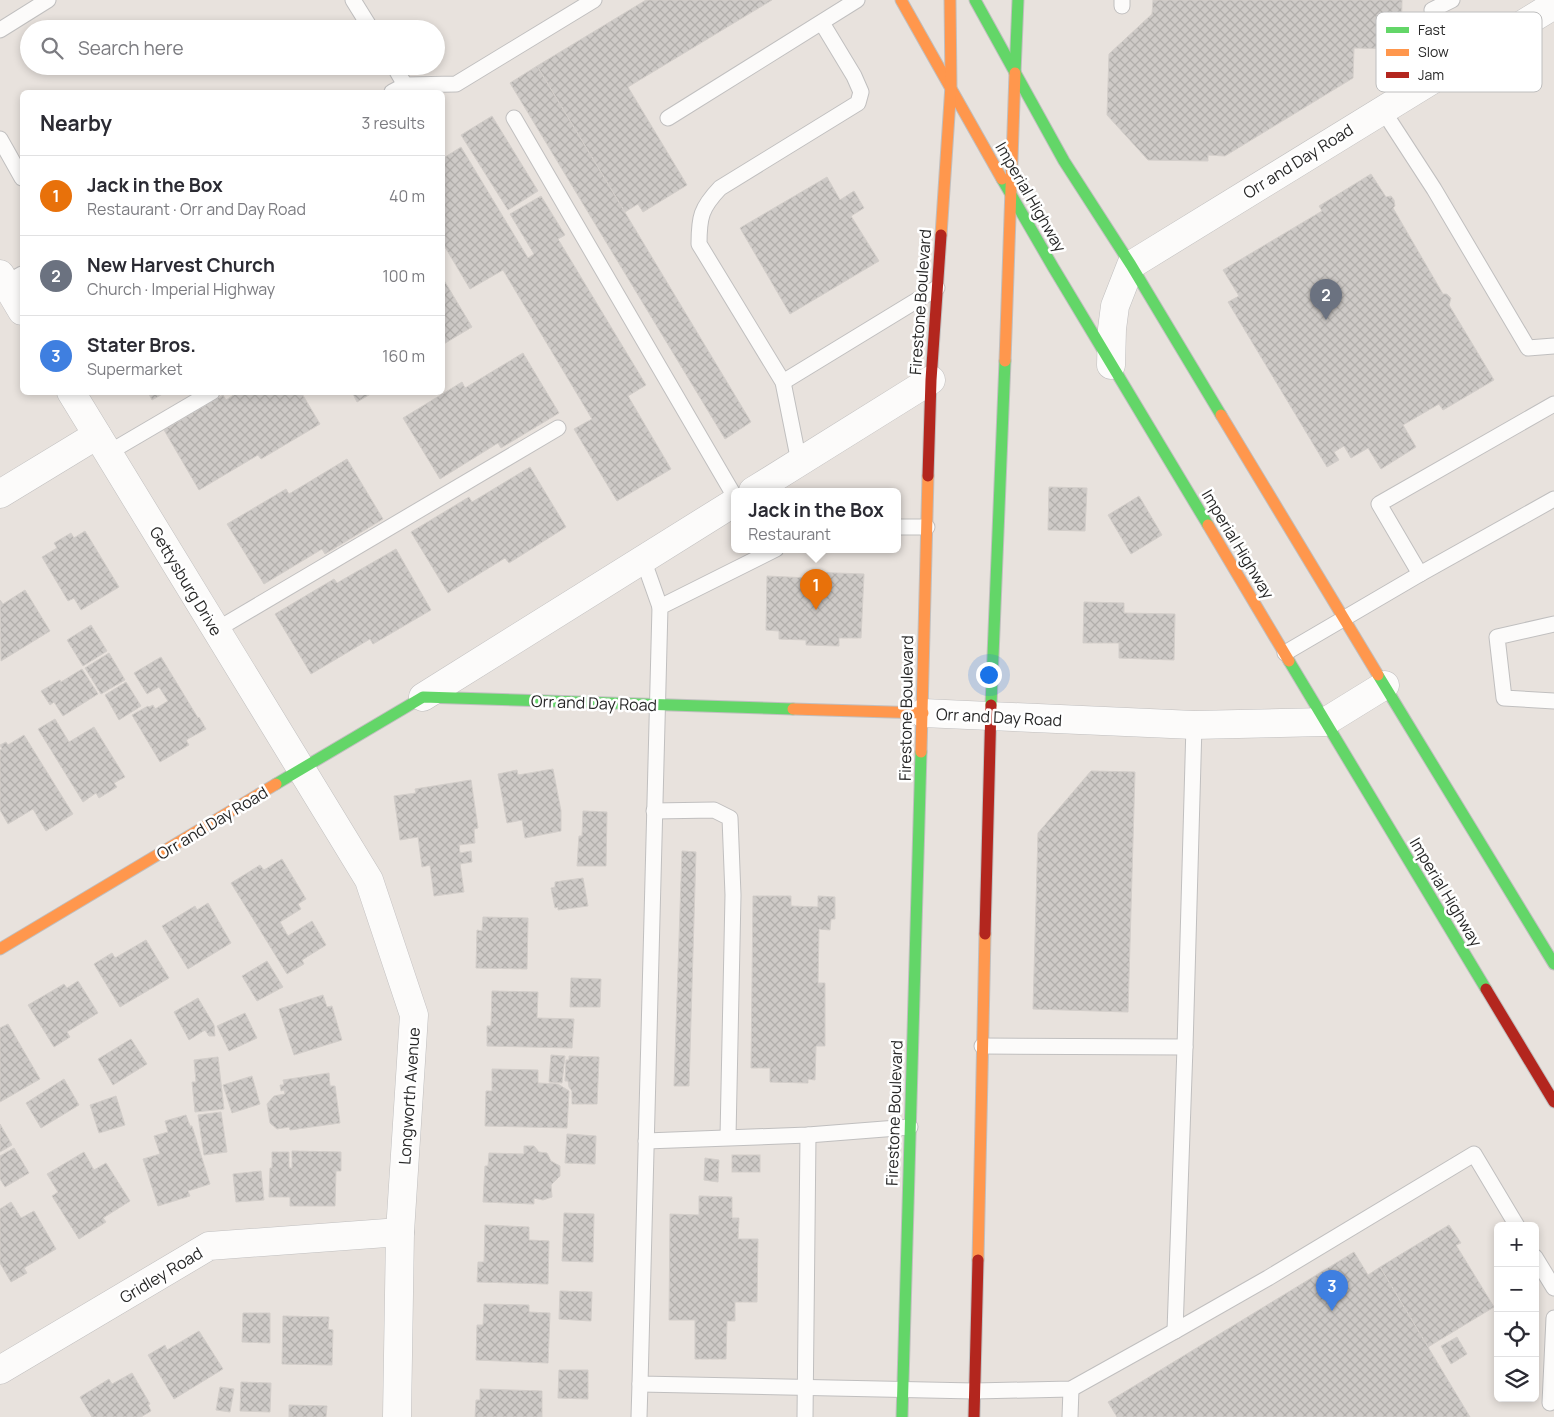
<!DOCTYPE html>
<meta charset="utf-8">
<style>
body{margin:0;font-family:Manrope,sans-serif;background:#f7f7f7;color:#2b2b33}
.controls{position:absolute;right:15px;bottom:15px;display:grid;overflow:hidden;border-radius:8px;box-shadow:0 2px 8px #0003}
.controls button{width:45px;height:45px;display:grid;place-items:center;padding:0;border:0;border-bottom:1px solid #e1e1e2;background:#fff;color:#2b2b33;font:25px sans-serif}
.you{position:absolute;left:988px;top:674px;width:18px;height:18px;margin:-12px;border:4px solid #fff;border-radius:50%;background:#1a73e8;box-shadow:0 0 0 8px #1a73e833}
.badge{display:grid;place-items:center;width:32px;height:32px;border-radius:50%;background:#0b8043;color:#fff;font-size:16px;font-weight:700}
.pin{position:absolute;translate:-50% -41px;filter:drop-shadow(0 1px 2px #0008)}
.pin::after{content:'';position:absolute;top:26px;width:18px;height:15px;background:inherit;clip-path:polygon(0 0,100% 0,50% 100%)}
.popup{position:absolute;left:731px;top:488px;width:170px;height:65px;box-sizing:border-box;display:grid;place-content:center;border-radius:8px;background:#fff;filter:drop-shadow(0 1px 4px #0005);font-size:16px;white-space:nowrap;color:#7c7c81}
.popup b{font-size:19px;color:#2b2b33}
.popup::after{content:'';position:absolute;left:50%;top:100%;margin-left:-10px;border:10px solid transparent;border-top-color:#fff}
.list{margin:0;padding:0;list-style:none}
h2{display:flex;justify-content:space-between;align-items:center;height:65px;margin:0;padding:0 20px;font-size:21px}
h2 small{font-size:16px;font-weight:400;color:#7c7c81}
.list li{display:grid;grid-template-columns:32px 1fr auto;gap:15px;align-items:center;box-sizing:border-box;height:80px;padding:0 20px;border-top:1px solid #e1e1e2}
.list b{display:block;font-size:19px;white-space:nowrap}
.list p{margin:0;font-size:16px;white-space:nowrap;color:#7c7c81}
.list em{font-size:16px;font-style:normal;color:#7c7c81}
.icon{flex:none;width:28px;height:28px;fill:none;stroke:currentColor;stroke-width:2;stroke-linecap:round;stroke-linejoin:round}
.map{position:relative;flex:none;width:1554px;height:1417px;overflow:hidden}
.search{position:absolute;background:#fff;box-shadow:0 2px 8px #0003;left:20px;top:20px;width:425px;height:55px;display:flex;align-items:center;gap:12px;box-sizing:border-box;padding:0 18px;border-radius:28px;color:#7c7c81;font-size:19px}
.panel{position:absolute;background:#fff;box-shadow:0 2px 8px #0003;left:20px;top:90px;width:425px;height:305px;border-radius:8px}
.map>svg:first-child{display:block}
.building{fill:url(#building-cross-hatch);stroke:#d3ceca}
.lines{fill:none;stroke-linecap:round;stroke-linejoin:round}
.lane-casing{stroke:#c0bfbf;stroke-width:17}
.street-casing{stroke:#c0bfbf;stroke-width:29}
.fast-casing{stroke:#c0bfbf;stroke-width:13}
.slow-casing{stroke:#c0bfbf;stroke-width:13}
.jam-casing{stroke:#c0bfbf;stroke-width:13}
.lane{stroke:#fcfbfa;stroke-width:15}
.street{stroke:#fcfbfa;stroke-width:28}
.fast{stroke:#63d668;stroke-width:11}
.slow{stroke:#ff974d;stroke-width:11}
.jam{stroke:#b3261e;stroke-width:11}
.labels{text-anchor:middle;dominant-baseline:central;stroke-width:5;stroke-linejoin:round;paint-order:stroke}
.street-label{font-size:16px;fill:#282828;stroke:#fff}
.key{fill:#fff;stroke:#bebebe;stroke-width:1}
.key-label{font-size:14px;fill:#282828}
</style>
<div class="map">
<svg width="1554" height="1417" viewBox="0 0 1554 1417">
<defs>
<pattern id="building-cross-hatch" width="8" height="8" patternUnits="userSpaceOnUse" patternTransform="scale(1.25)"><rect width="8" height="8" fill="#cecac7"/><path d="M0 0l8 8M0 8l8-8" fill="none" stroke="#b1aeab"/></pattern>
</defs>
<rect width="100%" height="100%" fill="#e8e2dd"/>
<!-- building -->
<g class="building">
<path d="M646 0H772L628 87 687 185 643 212 638 204 625 212 537 66Z"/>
<path d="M1153 0H1402L1401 49 1354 48 1353 78 1225 156 1208 155V161L1148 160 1107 115 1109 54 1152 14Z"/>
<path d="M537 66 751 422 725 439 510 83Z"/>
<path d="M492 116 538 191 508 210 461 135Z"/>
<path d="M461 147 528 258 534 254 510 214 541 196 565 235 558 239 646 385 628 396 671 469 617 501 574 429 592 419 503 270 470 289 442 242V159Z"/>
<path d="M1371 174 1386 197 1391 196 1394 200 1395 206 1393 208 1443 294H1447L1451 298 1449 305 1494 380 1443 410 1439 404 1403 425 1416 447 1381 469 1368 448 1351 458 1344 446 1334 452 1339 460 1327 467 1228 302 1239 296 1223 270 1322 211 1319 206Z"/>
<path d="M827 177 840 200 854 191 864 208 851 216 879 261 790 314 740 228Z"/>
<path d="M442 277 472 327 442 345Z"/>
<path d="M523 353 559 413 501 448 498 443 440 479 403 418 462 382 465 388Z"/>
<path d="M148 392H166L152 400Z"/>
<path d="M238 392H301L320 424 261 459 258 455 199 490 164 430 223 395 226 400Z"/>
<path d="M352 392H374L357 402Z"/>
<path d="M347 459 383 519 325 554 322 549 264 584 227 524 286 489 289 494Z"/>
<path d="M530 467 566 527 509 563 505 558 448 593 411 532 469 497 472 502Z"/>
<path d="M1049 487 1087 488 1085 531 1048 530Z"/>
<path d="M1139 496 1162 535 1131 554 1108 515Z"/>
<path d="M85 531 119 587 81 610 74 598 68 601 42 557 57 548 54 543 71 533 74 538Z"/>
<path d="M396 549 431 610 373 644 370 639 311 674 275 614 334 579 337 583Z"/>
<path d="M809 572 864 574 861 638H839V646L806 645V640L779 639V631L766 630 767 576 809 578Z"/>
<path d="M25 590 50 631 1 661 0 600 3 604Z"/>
<path d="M1084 602 1124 603V613L1175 614 1174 660 1119 658V643H1083Z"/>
<path d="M91 625 107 651 83 666 67 640Z"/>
<path d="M109 653 125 680 101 694 85 668Z"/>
<path d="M161 657 198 718 199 717 206 729 186 740 189 745 160 762 132 715 148 706 149 707 153 705 155 709 168 701 159 687 147 694 134 673Z"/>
<path d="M82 669 98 694 63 716 54 702 50 705 41 691 60 680 61 682Z"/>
<path d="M126 682 141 706 119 720 105 695Z"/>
<path d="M55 719 69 742 94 727 125 777 114 783 117 787 99 798 96 793 83 802 38 729Z"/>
<path d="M24 735 73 814 46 831 33 809 8 824 0 810V750L2 749 0 745 6 742 8 745Z"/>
<path d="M553 769 561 811V831L525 838 522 820 507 823 498 774 517 770 518 775Z"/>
<path d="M1091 771 1135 772 1128 1012 1033 1009 1038 833Z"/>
<path d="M471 780 478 828 474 829 475 843 459 845 460 853 471 851 472 862 460 864 464 892 434 896 430 865 422 867 418 837 400 840 394 796 416 793 415 789Z"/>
<path d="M583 811 607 812 606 866H577L579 836H582Z"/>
<path d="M682 851 696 852 689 1086H674Z"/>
<path d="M282 859 306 899 298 904 301 909 280 922 288 936 312 921 326 945 302 960 304 964 287 974 231 883 260 865 264 870Z"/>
<path d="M583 878 588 906 558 910V907L555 908 551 888 555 887V882Z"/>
<path d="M753 896H791V906L818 907V896L835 897V919H831L830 930 819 929 818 983H825V1046H816L815 1080 808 1079V1083L770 1082V1068H751Z"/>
<path d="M208 903 231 943 188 969 162 926 195 906 197 910Z"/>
<path d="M483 917 528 918 527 969 476 968 477 930 482 931Z"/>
<path d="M146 940 169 978 120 1007 94 964 112 953 115 958Z"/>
<path d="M267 961 283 987 257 1001 242 976Z"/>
<path d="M571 978 601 979 600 1007H570Z"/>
<path d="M78 981 98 1013 67 1032 70 1037 54 1047 28 1005 64 984 67 988Z"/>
<path d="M492 991 538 992 537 1018 574 1019 572 1048 487 1046V1026H491Z"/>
<path d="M323 995 327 1007 332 1006 342 1040 294 1055 279 1009Z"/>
<path d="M198 998 214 1025 215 1036H209L205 1030 189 1040 174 1012Z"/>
<path d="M245 1013 257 1038 229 1051 217 1026Z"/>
<path d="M8 1024 40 1079 0 1102V1028Z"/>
<path d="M131 1039 147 1064 113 1085 98 1059Z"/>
<path d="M551 1055 565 1056 562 1083 549 1082Z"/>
<path d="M569 1056 599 1057 597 1104H572V1091L569 1087 568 1081H565L566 1060H569Z"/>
<path d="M218 1057 224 1109 195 1112 192 1082H196L194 1060Z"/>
<path d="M492 1069 538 1070V1083L558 1084 569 1091 567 1128 485 1126 486 1091H492Z"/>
<path d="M329 1073 330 1086H335L340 1123 290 1130 289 1127 277 1129 270 1123 267 1104 274 1096 285 1094 284 1090 281 1091 280 1085H284L283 1080Z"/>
<path d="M252 1076 260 1104 232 1113 223 1085Z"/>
<path d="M64 1079 79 1105 41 1128 26 1103Z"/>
<path d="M116 1096 125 1125 99 1133 90 1105Z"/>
<path d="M221 1112 227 1152 204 1155 198 1115Z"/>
<path d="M186 1115 190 1126H192L210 1184 188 1191 190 1196 158 1206 143 1159 160 1154 154 1136 168 1132 165 1121Z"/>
<path d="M0 1124 12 1145 0 1152Z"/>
<path d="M567 1134 596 1136 595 1164 565 1163Z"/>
<path d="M524 1146H534L539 1152 547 1153 551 1161 560 1166V1176L551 1185 552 1197 543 1200 534 1198V1204L483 1202 485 1166H488L489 1153 524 1154Z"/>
<path d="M14 1148 29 1173 5 1187 0 1179V1156Z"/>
<path d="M292 1151 341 1152V1171H336L335 1206H290V1197H269L270 1168H272V1152H289V1168H292Z"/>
<path d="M84 1152 94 1170 106 1163 130 1201 103 1218 106 1222 79 1239 52 1196 58 1192 47 1174Z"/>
<rect x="732" y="1155" width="28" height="17"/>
<path d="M705 1158 719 1160 718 1182 704 1180Z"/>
<path d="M261 1171 264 1200 236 1202 233 1174Z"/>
<path d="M699 1196 732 1197V1218H739L738 1239H758L757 1302H735V1321H727L726 1359H695V1320H669L670 1214 699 1215Z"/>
<path d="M11 1202 21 1218 34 1211 56 1249 24 1268 27 1273 11 1282 0 1263V1209Z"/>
<path d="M564 1213 594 1214 593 1262 562 1261Z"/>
<path d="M485 1225 529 1227V1240L549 1241 548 1284 477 1282 478 1262H484Z"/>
<path d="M1449 1225 1461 1243 1456 1245 1494 1307 1428 1347 1380 1267Z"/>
<path d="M1354 1252 1368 1275 1380 1267 1470 1417H1117L1108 1402Z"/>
<path d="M560 1291 592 1292 591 1321 559 1319Z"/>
<path d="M484 1304 529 1305V1312L550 1313 548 1363 476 1360 477 1325H483Z"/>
<path d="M243 1313H270V1343L242 1342Z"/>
<path d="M283 1316 329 1317 328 1329 333 1330 332 1365 282 1364Z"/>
<path d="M199 1331 223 1369 174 1399 148 1355 165 1345 167 1350Z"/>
<path d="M1457 1337 1467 1354 1451 1364 1441 1346Z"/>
<path d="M559 1370H588V1399L558 1398Z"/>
<path d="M132 1373 150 1404 148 1405 151 1411 141 1417H92L80 1397 109 1379 112 1384Z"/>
<path d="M241 1382 271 1383 270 1412 240 1411Z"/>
<path d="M220 1387 234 1389 230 1412 216 1410Z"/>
<path d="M480 1389 542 1391V1417H475L476 1400H480Z"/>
<path d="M289 1405 327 1406 326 1417H289Z"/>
</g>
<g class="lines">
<!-- lane casing -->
<g class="lane-casing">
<g id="lane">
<path d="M353 0 371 29"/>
<path d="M1122 6V0"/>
<path d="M1432 10 1452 0"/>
<path d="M0 30 48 0"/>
<path d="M394 66 405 85"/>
<path d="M392 92 405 85 456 84 594 0"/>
<path d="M1382 109 1434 189 1528 348 1554 346"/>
<path d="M514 118 735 497"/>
<path d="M668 118 857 0"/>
<path d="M0 139 22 178"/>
<path d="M6 283 22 274"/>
<path d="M783 382 937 288"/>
<path d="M108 453 212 392"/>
<path d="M799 462 783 382 699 244C699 217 701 208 720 188L858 103 861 92 854 76 822 23"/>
<path d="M897 527H927"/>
<path d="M776 549 660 607 640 1384 974 1391 1071 1389 1175 1331"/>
<path d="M643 559 660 607"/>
<path d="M1420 574 1379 504 1554 404"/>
<path d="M1554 624 1497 637 1504 698 1554 701"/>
<path d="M216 630 558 428"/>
<path d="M1285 653 1420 574 1554 499"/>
<path d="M654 811 714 810 730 818 733 895 728 1137"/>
<path d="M982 1046 1185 1047 1194 725"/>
<path d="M1185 1047 1175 1331 1268 1278 1474 1154 1517 1226"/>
<path d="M646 1141 808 1135 910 1127"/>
<path d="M1535 1257 1554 1288"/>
<path d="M1550 1403 1554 1318"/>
<path d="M639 1417 640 1384"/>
<path d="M805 1417 808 1135"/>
<path d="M1070 1417 1071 1389"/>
</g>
</g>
<!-- street casing -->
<g class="street-casing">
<g id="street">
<path d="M0 274 22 311"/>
<path d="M1111 365 1112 329 1115 306 1131 265 1554 5"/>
<path d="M71 392 369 880 414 1015 400 1232 397 1417"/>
<path d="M753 491 931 380"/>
<path d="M0 494 97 435"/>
<path d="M423 697 735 502"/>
<path d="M923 713 1194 725 1325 722 1385 685"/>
<path d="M0 1370 209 1246 400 1232"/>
</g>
</g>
<!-- fast casing -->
<g class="fast-casing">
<g id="fast">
<path d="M975 0 1064 161 1131 265 1221 415"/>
<path d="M1015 73 1018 0"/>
<path d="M1002 179 1053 267 1208 525"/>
<path d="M1289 661 1486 989"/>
<path d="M1378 675 1554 964"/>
<path d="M991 705 1005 361"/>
<path d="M276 784 423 697 793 709"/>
<path d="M902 1417 921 752"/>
</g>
</g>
<!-- slow casing -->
<g class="slow-casing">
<g id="slow">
<path d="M901 0 1002 179"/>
<path d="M941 235 951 85 950 0"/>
<path d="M1005 361 1015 73"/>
<path d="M1221 415 1378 675"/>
<path d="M1208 525 1289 661"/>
<path d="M793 709 923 713"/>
<path d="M921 752 928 476"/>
<path d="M0 949 276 784"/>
<path d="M978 1260 985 934"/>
</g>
</g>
<!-- jam casing -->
<g class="jam-casing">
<g id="jam">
<path d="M928 476 931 380 941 235"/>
<path d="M985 934 991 705"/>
<path d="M1486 989 1554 1102"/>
<path d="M974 1417 978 1260"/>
</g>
</g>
<!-- lane -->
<use href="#lane" class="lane"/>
<!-- street -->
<use href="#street" class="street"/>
<!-- fast -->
<use href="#fast" class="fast"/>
<!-- slow -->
<use href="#slow" class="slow"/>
<!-- jam -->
<use href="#jam" class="jam"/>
</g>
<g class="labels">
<!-- street labels -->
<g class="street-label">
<text transform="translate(1298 161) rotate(-32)">Orr and Day Road</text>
<text transform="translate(1031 197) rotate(60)">Imperial Highway</text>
<text transform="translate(920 302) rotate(-86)">Firestone Boulevard</text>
<text transform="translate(1238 544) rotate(59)">Imperial Highway</text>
<text transform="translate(186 581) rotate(59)">Gettysburg Drive</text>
<text transform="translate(594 703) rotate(2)">Orr and Day Road</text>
<text transform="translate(906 708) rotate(-89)">Firestone Boulevard</text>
<text transform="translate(999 717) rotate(3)">Orr and Day Road</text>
<text transform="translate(212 823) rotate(-31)">Orr and Day Road</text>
<text transform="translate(1446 892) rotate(59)">Imperial Highway</text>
<text transform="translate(409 1096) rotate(-86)">Longworth Avenue</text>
<text transform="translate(894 1113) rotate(-88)">Firestone Boulevard</text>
<text transform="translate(161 1275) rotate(-31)">Gridley Road</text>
</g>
</g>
<!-- legend -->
<rect x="1376" y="12" width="166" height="80" rx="8" class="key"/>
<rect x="1386" y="27" width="23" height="6" fill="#63d668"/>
<rect x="1386" y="49" width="23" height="7" fill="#ff974d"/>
<rect x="1386" y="72" width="23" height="6" fill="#b3261e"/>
<g class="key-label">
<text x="1418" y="35">Fast</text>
<text x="1418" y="57">Slow</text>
<text x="1418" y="80">Jam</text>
</g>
</svg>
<div class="controls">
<button>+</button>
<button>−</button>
<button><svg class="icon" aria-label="locate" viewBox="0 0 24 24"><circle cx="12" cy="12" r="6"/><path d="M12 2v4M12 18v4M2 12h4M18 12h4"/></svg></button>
<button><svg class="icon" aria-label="layers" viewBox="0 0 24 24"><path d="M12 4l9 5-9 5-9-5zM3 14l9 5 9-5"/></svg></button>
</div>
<div class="you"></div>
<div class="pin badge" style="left:816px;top:610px;background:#e8710a">1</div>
<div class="popup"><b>Jack in the Box</b>Restaurant</div>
<div class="pin badge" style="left:1326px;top:320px;background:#6b7280">2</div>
<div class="pin badge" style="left:1332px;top:1311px;background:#3f7fe0">3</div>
<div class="search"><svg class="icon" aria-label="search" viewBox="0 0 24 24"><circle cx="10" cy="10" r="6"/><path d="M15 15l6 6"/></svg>Search here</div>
<section class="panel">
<h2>Nearby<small>3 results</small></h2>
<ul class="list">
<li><span class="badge" style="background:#e8710a">1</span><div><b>Jack in the Box</b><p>Restaurant · Orr and Day Road</p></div><em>40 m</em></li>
<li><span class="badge" style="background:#6b7280">2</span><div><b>New Harvest Church</b><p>Church · Imperial Highway</p></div><em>100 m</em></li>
<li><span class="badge" style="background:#3f7fe0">3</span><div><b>Stater Bros.</b><p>Supermarket</p></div><em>160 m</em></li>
</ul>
</section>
</div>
